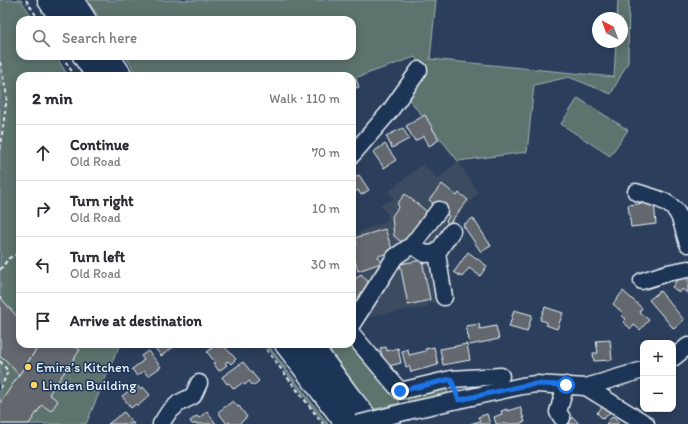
<!DOCTYPE html>
<meta charset="utf-8">
<style>
body{margin:0;font-family:Itim,sans-serif;background:#f7f7f7;color:#2b2b33}
.controls{position:absolute;right:12px;bottom:12px;display:grid;overflow:hidden;border-radius:8px;box-shadow:0 2px 10px #0003}
.controls button{width:36px;height:36px;display:grid;place-items:center;padding:0;border:0;border-bottom:1px solid #e1e1e2;background:#fff;color:#2b2b33;font:20px sans-serif}
.compass{position:absolute;left:592px;top:12px;width:36px;height:36px;border-radius:50%;background:#fff;box-shadow:0 2px 10px #0003;rotate:319deg}
.stop{position:absolute;width:12px;height:12px;margin:-9px;border:3px solid #1a73e8;border-radius:50%;background:#fff}
.stop.end{background:#1a73e8;border-color:#fff;box-shadow:0 1px 4px #0008}
.list{margin:0;padding:0;list-style:none}
h2{display:flex;justify-content:space-between;align-items:center;height:52px;margin:0;padding:0 16px;font-size:17px}
h2 small{font-size:13px;font-weight:400;color:#7c7c81}
.list li{display:grid;grid-template-columns:26px 1fr auto;gap:12px;align-items:center;box-sizing:border-box;height:56px;padding:0 16px;border-top:1px solid #e1e1e2}
.list b{display:block;font-size:15px;white-space:nowrap}
.list p{margin:0;font-size:13px;white-space:nowrap;color:#7c7c81}
.list em{font-size:13px;font-style:normal;color:#7c7c81}
.icon{flex:none;width:22px;height:22px;fill:none;stroke:currentColor;stroke-width:2;stroke-linecap:round;stroke-linejoin:round}
.map{position:relative;flex:none;width:688px;height:424px;overflow:hidden}
.search{position:absolute;background:#fff;box-shadow:0 2px 10px #0003;left:16px;top:16px;width:340px;height:44px;display:flex;align-items:center;gap:10px;box-sizing:border-box;padding:0 14px;border-radius:12px;color:#7c7c81;font-size:15px}
.panel{position:absolute;background:#fff;box-shadow:0 2px 10px #0003;left:16px;top:72px;width:340px;height:276px;border-radius:12px}
.map>svg:first-child{display:block}
.built{fill:#3c4b61}
.green{fill:#5c736e;stroke:#a2b2b3}
.building{fill:#64686e;stroke:#e8f1f8}
.lines{fill:none;stroke-linecap:round;stroke-linejoin:round}
.minor-casing{stroke:#e8f1f8;stroke-width:19}
.highway-casing{stroke:#e8f1f8;stroke-width:25}
.path{stroke:#e8f1f8;stroke-width:2;stroke-dasharray:4 3;stroke-linecap:butt}
.minor{stroke:#1d3557;stroke-width:16}
.highway{stroke:#1d3557;stroke-width:22}
.minor-bridge-casing{stroke:#e8f1f8;stroke-width:19;stroke-linecap:butt}
.minor-bridge{stroke:#1d3557;stroke-width:16}
.route{stroke:#1a73e8;stroke-width:5}
.poi-dot{fill:#ffd166;stroke:#1d3557;stroke-width:1.5}
.labels{text-anchor:middle;dominant-baseline:central;stroke-width:3;stroke-linejoin:round;paint-order:stroke}
.poi-label{font-size:14px;fill:#e8f1f8;stroke:#1d3557;text-anchor:start}
</style>
<div class="map">
<svg width="688" height="424" viewBox="0 0 688 424">
<rect width="100%" height="100%" fill="#2b3f5c"/>
<filter id="ink" filterUnits="userSpaceOnUse"><feTurbulence type="fractalNoise" baseFrequency=".025" numOctaves="2"/><feDisplacementMap in="SourceGraphic" scale="8" xChannelSelector="R" yChannelSelector="G"/><feConvolveMatrix kernelMatrix="1 2 1 2 8 2 1 2 1" color-interpolation-filters="sRGB"/></filter>
<g filter="url(#ink)">
<!-- built -->
<path class="built" d="M458 161 478 193 449 225 462 235 448 256 445 277 454 301 428 303V307L376 315 360 320 352 327V236L366 229 387 221 388 215 380 205 394 199 388 192 423 164 437 180Z"/>
<!-- green -->
<g class="green">
<path d="M0 0H21L34 20H20V56H56L68 76H20V344H120L86 424H0Z"/>
<path d="M87 0H436L430 59 614 77 616 42H622V18H617L618 0H629L628 62 611 94 569 77 534 85 527 152 458 161 404 93 424 70 415 57 352 79V76H138L125 56H352V20H101Z"/>
<path d="M578 98 628 130 610 156 561 124Z"/>
<path d="M265 344H267L328 424H325Z"/>
<path d="M322 344H351L400 403 371 410Z"/>
<path d="M447 387 448 395 409 405 406 394Z"/>
</g>
<!-- building -->
<g class="building">
<path d="M356 79 359 87 352 89V80Z"/>
<path d="M425 115 439 140 429 146 424 136 415 141 406 126Z"/>
<path d="M403 128 409 139 392 148 386 136Z"/>
<path d="M385 144 396 160 384 168 373 152Z"/>
<path d="M359 175 369 190 361 195 358 190 352 194V179Z"/>
<path d="M442 184 457 196 459 193 468 200 449 224 446 221 449 216 429 200Z"/>
<path d="M405 194 430 214 405 245 394 236 392 216 399 206 397 204Z"/>
<path d="M654 202 656 224 631 227 628 205Z"/>
<path d="M473 218 491 246 481 252 463 225Z"/>
<path d="M385 229 393 252 378 256 381 263 358 271 352 252V245L357 244 355 238Z"/>
<path d="M468 252 487 266 480 276 469 268 462 277 454 272Z"/>
<path d="M422 260 430 300 408 305 400 264Z"/>
<path d="M683 272 688 275V294L682 289 680 293 672 287Z"/>
<path d="M361 274 372 286 352 305V282Z"/>
<path d="M623 291 642 308 639 312 649 320 640 330 634 325 631 329 623 322 626 319 621 315 623 313 613 304Z"/>
<path d="M660 291 684 320 674 329 649 300Z"/>
<path d="M0 297 20 320V344H40L19 375 4 358 3 359 0 356Z"/>
<path d="M545 307 563 313 557 329 546 325 547 322 540 320Z"/>
<path d="M514 310 532 315 527 332 509 327Z"/>
<path d="M479 324 480 329 496 326 499 339 470 345 466 326Z"/>
<path d="M610 340 612 360 594 361 593 353H598L596 341Z"/>
<path d="M40 344H71L80 350 49 394 58 401 51 411 42 405 29 424H0V403Z"/>
<path d="M152 344H173L175 346 161 356Z"/>
<path d="M217 344H222L236 359 231 364 228 361 225 363 227 365 219 371 213 363 215 362 207 352Z"/>
<path d="M467 344 470 360 443 365 440 349Z"/>
<path d="M386 347 387 351 398 348 401 363 385 367 380 348Z"/>
<path d="M434 347 438 365 411 372 409 366 406 367 402 351 408 349 409 355 426 351 425 349Z"/>
<path d="M148 351 161 367 148 376 144 371 137 376 132 369 144 360 141 356Z"/>
<path d="M243 362 259 381 253 386 249 381 245 385 242 383 234 389 229 383 227 384 222 377Z"/>
<path d="M137 385 140 389 143 387 150 395 138 406 136 404 131 408 122 396Z"/>
<path d="M233 401 238 407 239 406 247 417 239 424H231L229 422 227 424 218 412Z"/>
<path d="M605 404 612 411 603 419 597 413Z"/>
<path d="M520 407 525 422 518 424H496L494 417 502 414 501 411 507 409V411Z"/>
<path d="M207 411 216 424H192L190 421 197 416 199 418Z"/>
<path d="M124 412 134 424H108Z"/>
<path d="M487 414 490 424H470L480 421 478 417Z"/>
<path d="M613 416 619 422 617 424H606Z"/>
<path d="M573 417 579 424H564Z"/>
</g>
<g class="lines">
<!-- minor casing -->
<g class="minor-casing">
<g id="minor">
<path d="M352 155 390 111 419 70"/>
<path d="M636 192C651 197 672 200 679 216 683 225 685 235 688 244"/>
<path d="M412 245 425 254 437 253 444 297"/>
<path d="M437 253 452 231"/>
<path d="M642 281 667 273 688 269"/>
<path d="M352 324 395 257 412 245 439 210"/>
<path d="M352 334 400 391 451 379 501 376"/>
<path d="M673 358 688 346"/>
<path d="M586 387 646 424"/>
<path d="M408 411 522 386 536 384 586 387 643 370"/>
<path d="M562 418 558 412 566 385"/>
<path d="M161 424 168 413 179 403 193 396 199 383"/>
</g>
</g>
<!-- highway casing -->
<g class="highway-casing">
<g id="highway">
<path d="M49 0 62 20"/>
<path d="M72 0 85 20"/>
<path d="M84 56 98 76"/>
<path d="M108 56 121 76"/>
<path d="M286 344 347 424"/>
<path d="M310 344 350 398 371 424"/>
</g>
</g>
<!-- path -->
<g class="path">
<path d="M26 0 39 20"/>
<path d="M62 56 75 76"/>
<path d="M0 62 7 96 0 151"/>
<path d="M0 270 9 258 18 254 20 255"/>
<path d="M262 344 323 424"/>
<path d="M0 361 8 371 0 390"/>
</g>
<!-- minor -->
<use href="#minor" class="minor"/>
<!-- highway -->
<use href="#highway" class="highway"/>
<!-- minor-bridge casing -->
<g class="minor-bridge-casing">
<path id="minor-bridge" d="M357 424 408 411"/>
</g>
<!-- minor-bridge -->
<use href="#minor-bridge" class="minor-bridge"/>
</g>
</g>
<g class="lines" filter="url(#ink)">
<!-- route -->
<path class="route" d="M400 391 451 379 459 400 522 386 536 384 566 385"/>
</g>
<!-- markers -->
<g class="poi-dot">
<circle cx="28" cy="367" r="4"/>
<circle cx="34" cy="385" r="4"/>
</g>
<g class="labels">
<!-- poi labels -->
<g class="poi-label">
<text x="36" y="367">Emira’s Kitchen</text>
<text x="42" y="385">Linden Building</text>
</g>
</g>
</svg>
<div class="controls">
<button>+</button>
<button>−</button>
</div>
<svg class="compass" viewBox="-18 -18 36 36"><path d="M0-13l5 13h-10z" fill="#e53935"/><path d="M0 13l5-13h-10z" fill="#7c7c81"/></svg>
<div class="stop" style="left:566px;top:385px"></div>
<div class="stop end" style="left:400px;top:391px"></div>
<div class="search"><svg class="icon" aria-label="search" viewBox="0 0 24 24"><circle cx="10" cy="10" r="6"/><path d="M15 15l6 6"/></svg>Search here</div>
<section class="panel">
<h2>2 min<small>Walk · 110 m</small></h2>
<ul class="list">
<li><svg class="icon" aria-label="ahead" viewBox="0 0 24 24"><path d="M12 20V5M6 11l6-6 6 6"/></svg><div><b>Continue</b><p>Old Road</p></div><em>70 m</em></li>
<li><svg class="icon" aria-label="right" viewBox="0 0 24 24"><path d="M7 20v-9h11M14 6l5 5-5 5"/></svg><div><b>Turn right</b><p>Old Road</p></div><em>10 m</em></li>
<li><svg class="icon" aria-label="left" viewBox="0 0 24 24"><path d="M17 20v-9H6M10 6l-5 5 5 5"/></svg><div><b>Turn left</b><p>Old Road</p></div><em>30 m</em></li>
<li><svg class="icon" aria-label="arrive" viewBox="0 0 24 24"><path d="M6 21V4h12l-3 4 3 4H6"/></svg><div><b>Arrive at destination</b></div></li>
</ul>
</section>
</div>
